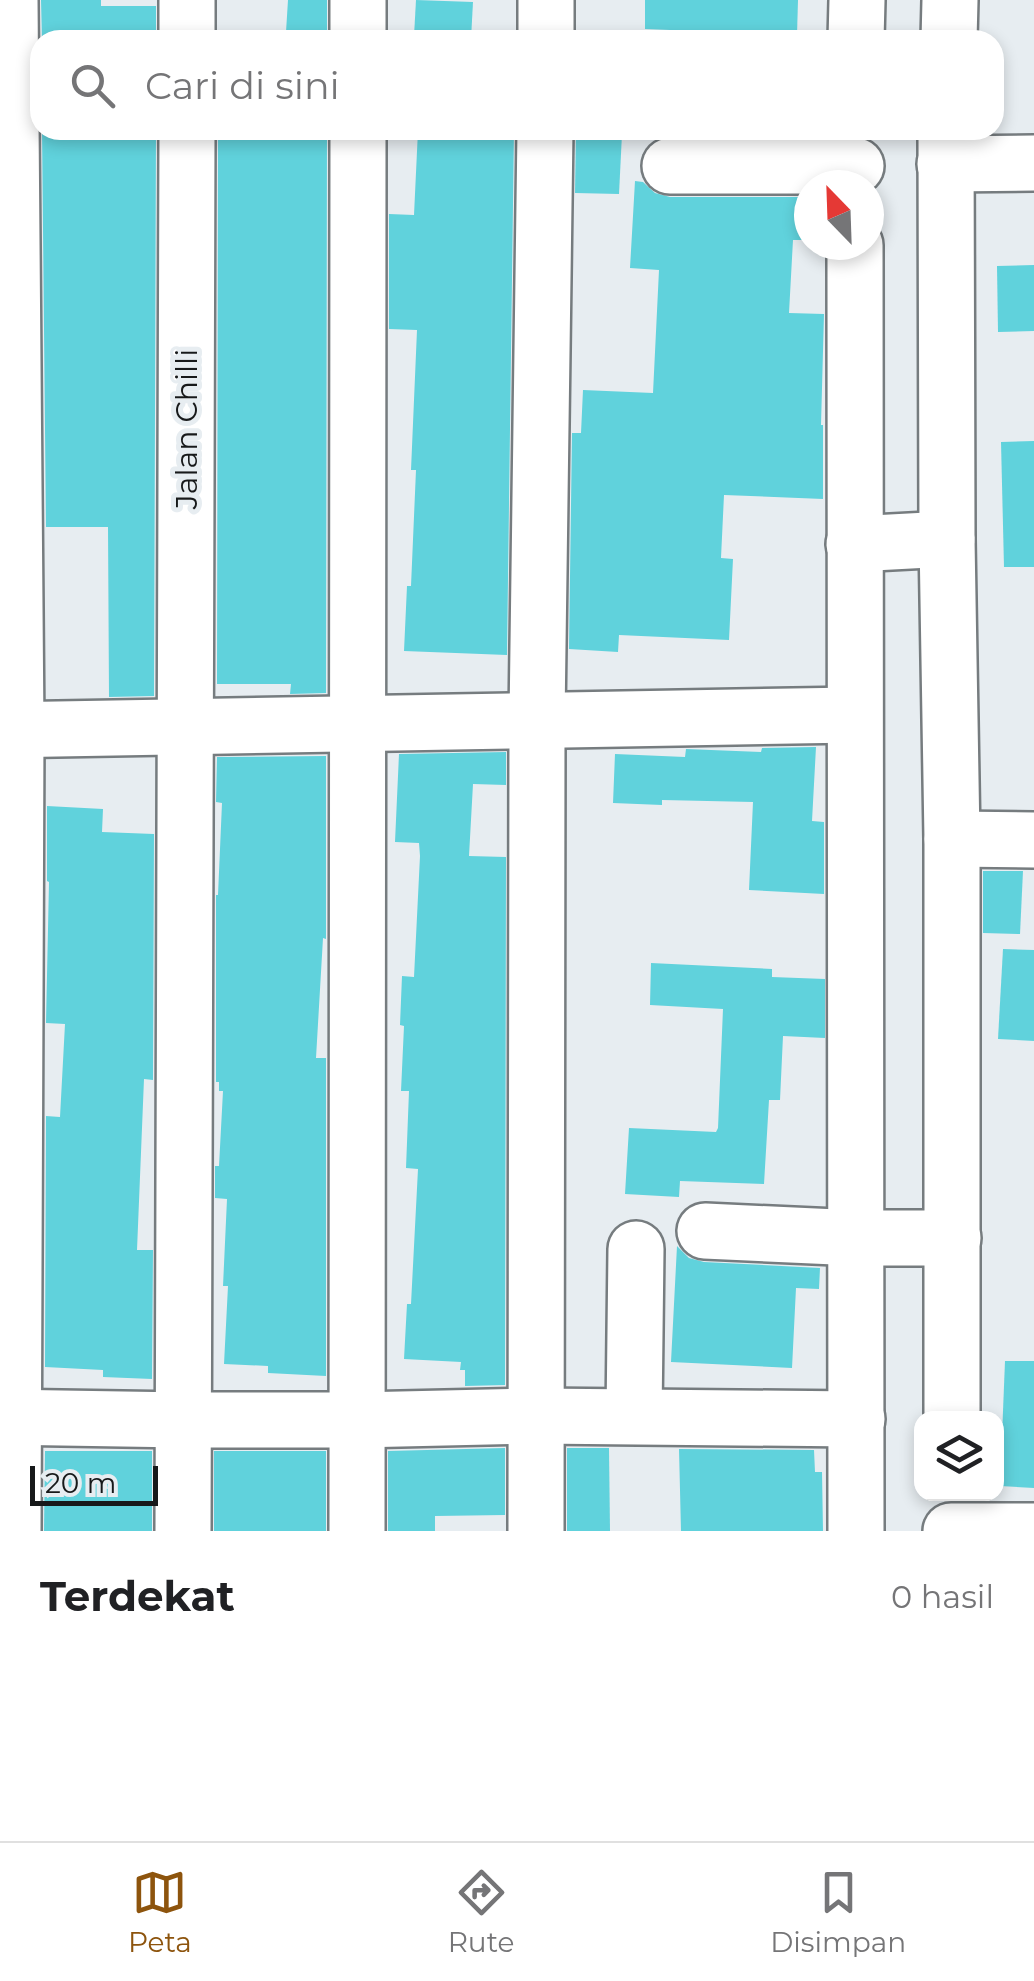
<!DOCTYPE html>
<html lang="id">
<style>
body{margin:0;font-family:Montserrat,sans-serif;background:#f2f2f2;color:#202124}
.controls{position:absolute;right:30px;bottom:30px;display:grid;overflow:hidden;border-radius:20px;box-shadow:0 5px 15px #0003}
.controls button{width:90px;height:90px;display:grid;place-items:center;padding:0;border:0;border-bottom:2px solid #e0e0e0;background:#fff;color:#202124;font:50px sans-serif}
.compass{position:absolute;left:794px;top:170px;width:90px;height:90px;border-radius:50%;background:#fff;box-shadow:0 5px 15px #0003;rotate:337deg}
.scale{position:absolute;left:30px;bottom:25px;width:128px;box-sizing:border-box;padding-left:10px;border:5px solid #17191a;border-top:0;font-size:28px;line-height:35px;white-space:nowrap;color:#17191a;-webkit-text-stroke:8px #e7edf1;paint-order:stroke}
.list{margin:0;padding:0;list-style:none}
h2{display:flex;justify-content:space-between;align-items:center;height:130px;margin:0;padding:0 40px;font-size:42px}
h2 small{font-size:32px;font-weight:400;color:#757577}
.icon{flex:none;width:55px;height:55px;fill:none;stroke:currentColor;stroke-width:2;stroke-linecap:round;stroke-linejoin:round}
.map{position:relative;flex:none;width:1034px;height:1531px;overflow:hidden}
.search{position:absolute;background:#fff;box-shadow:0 5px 15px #0003;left:30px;right:30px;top:30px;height:110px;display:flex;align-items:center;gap:25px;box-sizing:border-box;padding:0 35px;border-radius:30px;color:#757577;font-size:38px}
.sheet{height:310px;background:#fff}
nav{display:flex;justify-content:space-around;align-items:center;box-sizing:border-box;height:140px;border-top:2px solid #e0e0e0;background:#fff;font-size:28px;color:#757577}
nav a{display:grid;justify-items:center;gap:5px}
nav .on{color:#8d540d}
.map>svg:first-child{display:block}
.building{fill:#60d2dc}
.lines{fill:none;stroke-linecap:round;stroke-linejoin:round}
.minor-casing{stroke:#767c7f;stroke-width:60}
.minor{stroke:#fff;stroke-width:55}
.labels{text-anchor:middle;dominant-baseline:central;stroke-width:10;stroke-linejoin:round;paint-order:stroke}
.street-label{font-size:30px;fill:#17191a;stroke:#e7edf1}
</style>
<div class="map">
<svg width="1034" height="1531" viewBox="0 0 1034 1531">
<rect width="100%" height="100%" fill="#e7edf1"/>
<!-- building -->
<g class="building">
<path d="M41 0H101V6H156V40H42Z"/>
<path d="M288 0H327V34L286 32Z"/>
<path d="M416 0 473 2 471 39 414 36Z"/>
<path d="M645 0H798L797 35 645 29Z"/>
<path d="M42 130H156L154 696 109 697 108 527H46Z"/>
<path d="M218 130H327L326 693 290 694 291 684H217Z"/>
<path d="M418 130H514L507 655 404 651 407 586H411L416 470H411L417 330 389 329V214L414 215Z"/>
<path d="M576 132 622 134 619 194 575 193Z"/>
<path d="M635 181 643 182 655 193 670 197H809V240H793L789 313 824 314 821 425H823V499L724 495 721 558 733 559 729 640 619 635 618 652 569 649 572 433H581L583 390 653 393 659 270 630 268Z"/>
<path d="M1034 265V331L998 332 997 266Z"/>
<path d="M1034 441V567H1004L1001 442Z"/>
<path d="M816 747 812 821 824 822V894L749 890 753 802 662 800V805L613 803 615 754 685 757 686 749 761 752 762 748Z"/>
<path d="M506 752V785L473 784 469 856 506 857 505 1385 465 1386V1370H460L461 1362 404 1359 407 1304H411L418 1169 406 1168 409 1091H401L404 1026 400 1025 402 976 414 977 420 856 419 843 395 842 399 754Z"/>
<path d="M326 756V939L323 938 316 1058H326V1376L268 1373V1366L224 1364 228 1286H223L227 1199 215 1198V1166H219L223 1091H219V1082H216V895H218L222 803 216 802 217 757Z"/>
<path d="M47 806 103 809 102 832 154 834 153 1080 144 1079 137 1250H153L152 1379 103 1377V1370L45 1367 46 1116 60 1117 65 1024 46 1023 49 882 47 881Z"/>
<path d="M983 871H1023L1020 934 983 933Z"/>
<path d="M1003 949 1034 950V1041L998 1039Z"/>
<path d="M651 963 772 969V977L825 979V1038L783 1036 780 1100H769L764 1184 680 1181 679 1197 625 1194 629 1128 716 1132 718 1128 723 1009 650 1005Z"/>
<path d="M677 1246 689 1258 704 1262 820 1268 819 1289 796 1288 792 1368 671 1362Z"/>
<path d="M1005 1361H1034V1488L1000 1486Z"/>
<path d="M505 1448V1515L435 1516V1531H388V1451Z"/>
<path d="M567 1448H609L610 1531H567Z"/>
<path d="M679 1449 814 1450 815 1472H822L823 1531H681Z"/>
<path d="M45 1451H152V1531H44Z"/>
<rect x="214" y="1451" width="112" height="80"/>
</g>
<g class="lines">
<!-- minor casing -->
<g class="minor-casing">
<g id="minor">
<path d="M10 0 16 730 13 1531"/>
<path d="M358 0V40"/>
<path d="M187 40V0"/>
<path d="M546 40V0"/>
<path d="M856 40 857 0"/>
<path d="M949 40 950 0"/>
<path d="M946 130 947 539 952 839V1418"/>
<path d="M945 164 1034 163"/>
<path d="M670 166H856"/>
<path d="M855 245C853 674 858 1102 856 1531"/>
<path d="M854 544 947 539"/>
<path d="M0 730 854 715"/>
<path d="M952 839 1034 840"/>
<path d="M705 1231 858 1238H953"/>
<path d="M634 1416 636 1249"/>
<path d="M0 1417 184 1420H357L537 1416 857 1419"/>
<path d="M183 1531 187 130"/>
<path d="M357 1531 358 130"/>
<path d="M536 1531 537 719 545 130"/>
<path d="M951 1531H1034"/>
</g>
</g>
<!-- minor -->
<use href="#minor" class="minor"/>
</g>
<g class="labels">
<!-- street labels -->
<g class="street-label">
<text transform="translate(186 429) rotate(-90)">Jalan Chilli</text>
</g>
</g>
</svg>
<div class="controls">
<button><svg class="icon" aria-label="layers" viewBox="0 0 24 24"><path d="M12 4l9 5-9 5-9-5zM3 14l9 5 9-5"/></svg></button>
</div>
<svg class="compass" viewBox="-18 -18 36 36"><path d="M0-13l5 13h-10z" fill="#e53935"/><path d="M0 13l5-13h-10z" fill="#757577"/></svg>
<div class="scale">20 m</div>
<div class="search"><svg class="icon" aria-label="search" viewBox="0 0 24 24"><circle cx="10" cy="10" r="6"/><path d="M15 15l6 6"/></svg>Cari di sini</div>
</div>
<section class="sheet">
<h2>Terdekat<small>0 hasil</small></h2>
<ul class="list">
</ul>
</section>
<nav>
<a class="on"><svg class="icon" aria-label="map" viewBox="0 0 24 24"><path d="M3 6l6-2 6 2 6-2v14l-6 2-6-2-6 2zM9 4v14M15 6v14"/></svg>Peta</a>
<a><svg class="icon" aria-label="directions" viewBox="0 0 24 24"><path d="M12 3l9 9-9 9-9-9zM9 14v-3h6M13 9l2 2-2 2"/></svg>Rute</a>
<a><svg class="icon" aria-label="saved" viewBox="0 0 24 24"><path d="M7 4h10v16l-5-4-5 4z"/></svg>Disimpan</a>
</nav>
